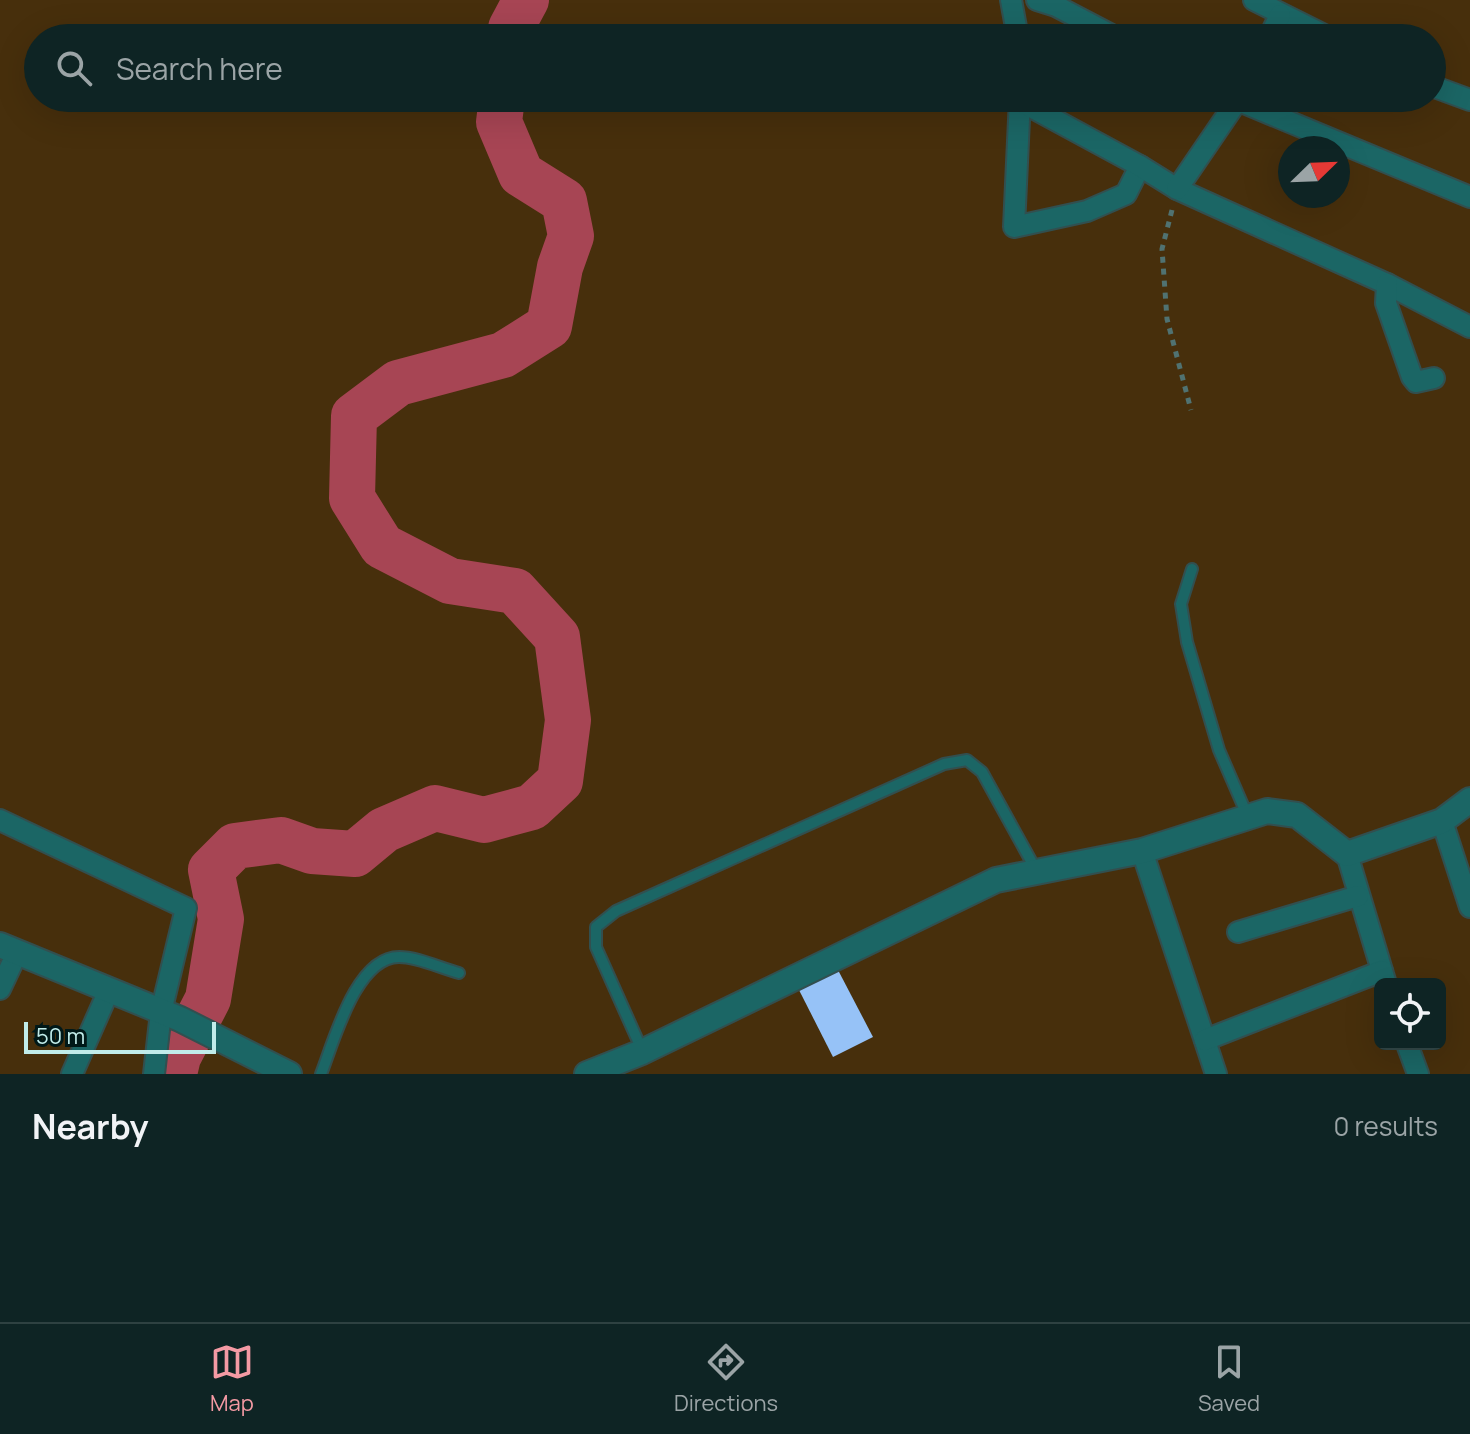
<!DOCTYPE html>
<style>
body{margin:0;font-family:Manrope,sans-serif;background:#1c3031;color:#f1f3f6}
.controls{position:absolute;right:24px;bottom:24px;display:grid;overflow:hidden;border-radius:12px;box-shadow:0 8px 32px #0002}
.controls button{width:72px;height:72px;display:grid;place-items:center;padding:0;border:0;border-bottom:2px solid #2e4141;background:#0e2424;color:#f1f3f6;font:40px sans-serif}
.compass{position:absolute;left:1278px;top:136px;width:72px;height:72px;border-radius:50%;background:#0e2424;box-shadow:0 8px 32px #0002;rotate:67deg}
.scale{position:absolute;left:24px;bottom:20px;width:192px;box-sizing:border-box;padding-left:8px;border:4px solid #c1ecea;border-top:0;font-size:22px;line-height:28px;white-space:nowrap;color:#c1ecea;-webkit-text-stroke:6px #001818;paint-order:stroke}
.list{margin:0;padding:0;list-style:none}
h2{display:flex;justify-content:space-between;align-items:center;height:104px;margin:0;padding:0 32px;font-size:34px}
h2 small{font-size:26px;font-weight:400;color:#9ba4a6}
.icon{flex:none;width:44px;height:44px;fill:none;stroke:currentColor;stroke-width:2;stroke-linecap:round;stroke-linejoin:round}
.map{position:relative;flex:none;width:1470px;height:1074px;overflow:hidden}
.search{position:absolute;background:#0e2424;box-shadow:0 8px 32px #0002;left:24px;right:24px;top:24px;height:88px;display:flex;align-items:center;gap:20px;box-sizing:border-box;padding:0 28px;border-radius:44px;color:#9ba4a6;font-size:30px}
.sheet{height:248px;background:#0e2424}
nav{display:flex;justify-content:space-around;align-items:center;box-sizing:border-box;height:112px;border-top:2px solid #2e4141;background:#0e2424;font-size:22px;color:#9ba4a6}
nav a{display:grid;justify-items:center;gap:4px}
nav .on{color:#f49aa4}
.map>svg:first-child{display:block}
.green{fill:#472f0c;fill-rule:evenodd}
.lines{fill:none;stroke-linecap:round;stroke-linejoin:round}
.river{stroke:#a74554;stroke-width:46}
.building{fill:#96c2f7}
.service-casing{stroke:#324f4f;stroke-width:14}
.minor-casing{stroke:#324f4f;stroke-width:24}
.tertiary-casing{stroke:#324f4f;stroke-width:28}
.path{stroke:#507271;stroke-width:5;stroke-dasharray:6 6;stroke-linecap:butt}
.service{stroke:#1b6665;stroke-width:10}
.minor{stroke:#1b6665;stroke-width:20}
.tertiary{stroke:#1b6665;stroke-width:24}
</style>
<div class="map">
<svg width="1470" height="1074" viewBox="0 0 1470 1074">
<rect width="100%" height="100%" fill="#133030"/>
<!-- green -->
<path class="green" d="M0 0H1470V1074H0ZM38 38H1432V98H38ZM1290 148H1338V196H1290ZM1380 984H1440V1044H1380Z"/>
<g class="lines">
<!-- river -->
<g class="river">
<path d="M510 38 511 28 526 0"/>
<path d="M174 1074 178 1057 208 999 221 919 211 870 235 846 281 840 312 851 355 854 384 830 435 808 484 820 532 807 560 781 568 720 557 637 515 591 450 581 382 546 352 498 354 416 398 383 503 355 549 326 560 267 571 236 564 201 521 174 499 122 502 98"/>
</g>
</g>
<!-- building -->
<path class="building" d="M838 970 873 1037 833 1057 799 990Z"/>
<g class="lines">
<!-- service casing -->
<g class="service-casing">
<g id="service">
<path d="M1192 569 1181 604 1187 642 1219 750 1248 817"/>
<path d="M642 1050 596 947V927L616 911 944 764 967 760 982 772 1036 870"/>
<path d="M321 1074C334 1041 356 957 399 957 418 957 440 968 459 973"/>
</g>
</g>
<!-- minor casing -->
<g class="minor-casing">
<g id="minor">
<path d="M1011 0 1018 38"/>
<path d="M1037 0 1056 6 1117 38"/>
<path d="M1254 0 1330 38"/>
<path d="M1269 38 1280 15"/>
<path d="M1432 86 1470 100"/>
<path d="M1020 98 1014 227 1087 211 1126 194 1140 166"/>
<path d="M1232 98 1470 197"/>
<path d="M1020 101 1140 166 1177 189 1387 284 1470 327"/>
<path d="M1177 189 1239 98"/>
<path d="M1387 284 1386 303 1412 377 1416 382 1434 378"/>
<path d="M0 820 186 908 161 1012 154 1074"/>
<path d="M1442 821 1470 907"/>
<path d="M1142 851 1216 1074"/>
<path d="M1347 854 1386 984"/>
<path d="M1238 932 1358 896"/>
<path d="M0 989 17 953"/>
<path d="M1205 1040 1382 971"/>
<path d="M1407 1044 1418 1074"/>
<path d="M72 1074 109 990"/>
</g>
</g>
<!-- tertiary casing -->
<g class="tertiary-casing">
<g id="tertiary">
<path d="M0 945 180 1019 289 1074"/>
<path d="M587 1074 642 1052 996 880 1142 851 1267 811 1297 815 1347 854 1442 821 1470 800"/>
</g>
</g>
<!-- path -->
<path class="path" d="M1172 210 1162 249 1167 319 1191 410"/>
<!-- service -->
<use href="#service" class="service"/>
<!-- minor -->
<use href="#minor" class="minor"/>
<!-- tertiary -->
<use href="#tertiary" class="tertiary"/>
</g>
</svg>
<div class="controls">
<button><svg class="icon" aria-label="locate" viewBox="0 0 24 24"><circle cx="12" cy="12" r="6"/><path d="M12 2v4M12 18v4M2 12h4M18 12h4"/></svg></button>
</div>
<svg class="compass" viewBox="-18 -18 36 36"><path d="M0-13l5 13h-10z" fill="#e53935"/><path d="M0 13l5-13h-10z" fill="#9ba4a6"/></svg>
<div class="scale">50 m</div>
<div class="search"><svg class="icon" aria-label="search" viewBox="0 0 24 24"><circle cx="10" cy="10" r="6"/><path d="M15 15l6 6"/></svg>Search here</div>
</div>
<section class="sheet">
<h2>Nearby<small>0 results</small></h2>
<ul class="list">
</ul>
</section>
<nav>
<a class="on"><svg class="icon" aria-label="map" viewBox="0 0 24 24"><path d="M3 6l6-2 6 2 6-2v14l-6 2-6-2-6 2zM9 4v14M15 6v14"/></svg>Map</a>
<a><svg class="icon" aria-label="directions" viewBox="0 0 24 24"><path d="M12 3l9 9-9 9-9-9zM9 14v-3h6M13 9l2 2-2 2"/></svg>Directions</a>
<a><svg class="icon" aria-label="saved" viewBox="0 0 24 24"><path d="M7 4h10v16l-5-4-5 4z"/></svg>Saved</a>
</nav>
